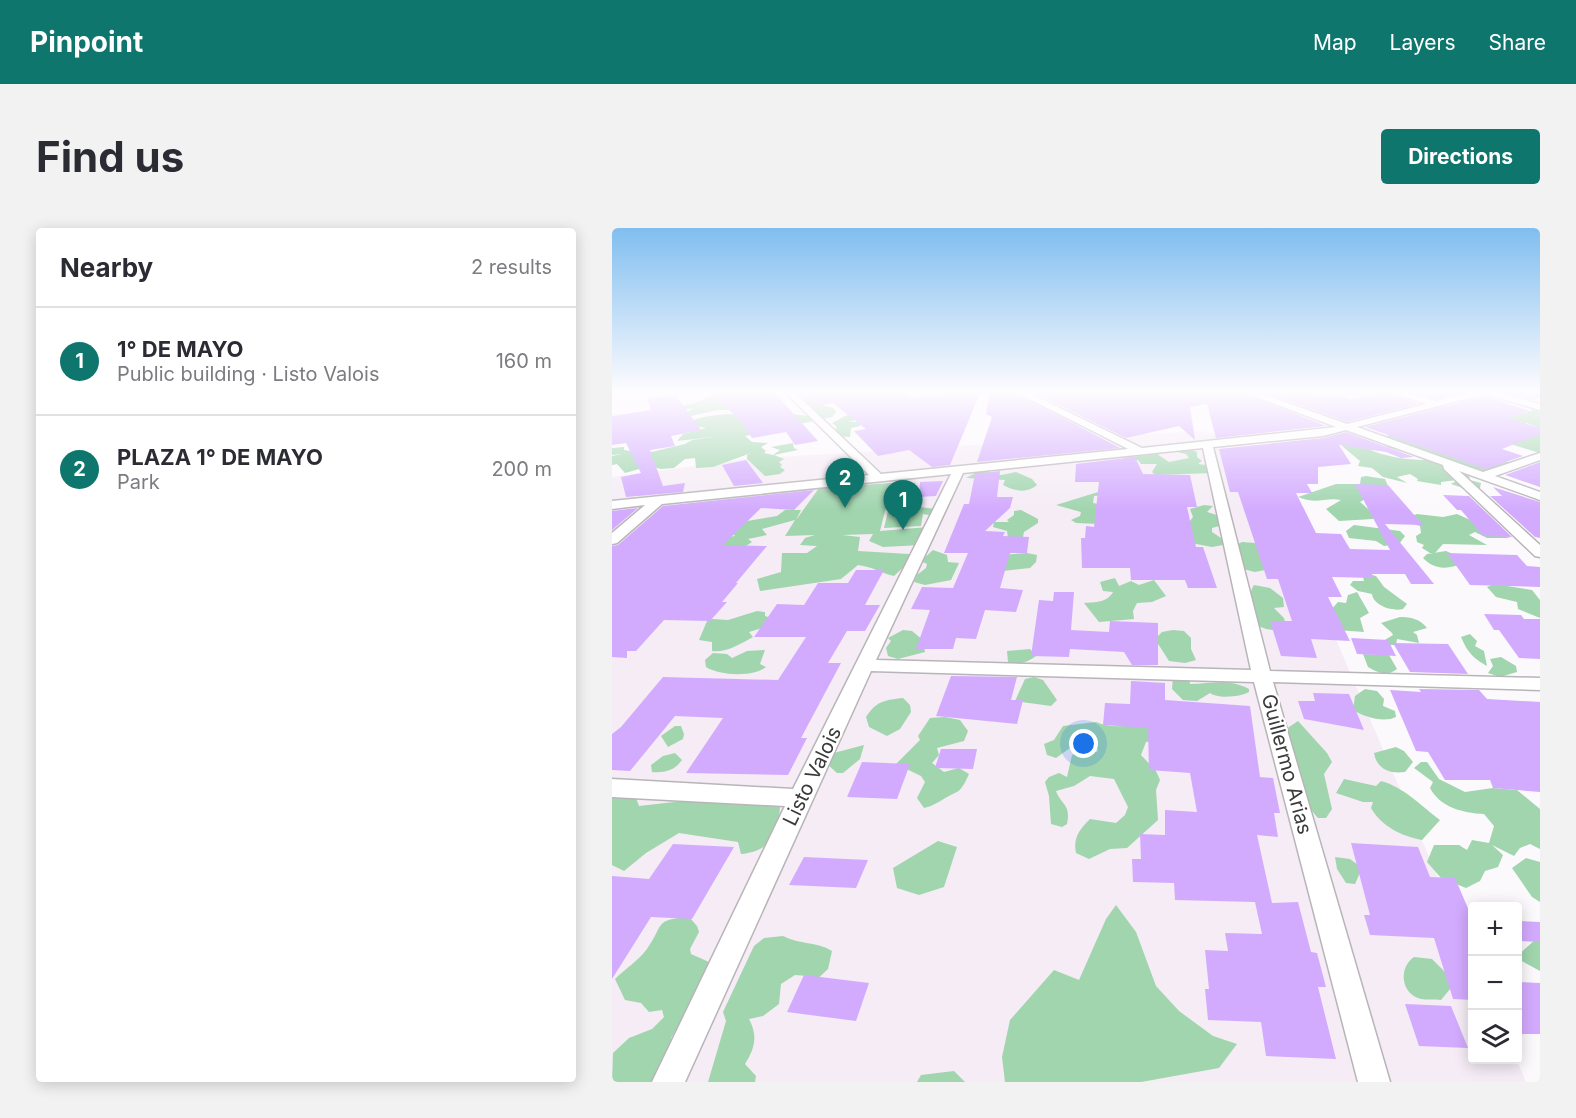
<!DOCTYPE html>
<meta charset="utf-8">
<style>
body{margin:0;font-family:Inter,sans-serif;background:#f2f2f3;color:#2b2b33}
.controls{position:absolute;right:18px;bottom:18px;display:grid;overflow:hidden;border-radius:6px;box-shadow:0 3px 15px #0003}
.controls button{width:54px;height:54px;display:grid;place-items:center;padding:0;border:0;border-bottom:2px solid #e1e1e2;background:#fff;color:#2b2b33;font:30px sans-serif}
.you{position:absolute;left:472px;top:516px;width:21px;height:21px;margin:-15px;border:4px solid #fff;border-radius:50%;background:#1a73e8;box-shadow:0 0 0 9px #1a73e833}
.badge{display:grid;place-items:center;width:39px;height:39px;border-radius:50%;background:#0f766e;color:#fff;font-size:20px;font-weight:700}
.pin{position:absolute;translate:-50% -50px;filter:drop-shadow(0 2px 3px #0008)}
.pin::after{content:'';position:absolute;top:32px;width:21px;height:18px;background:inherit;clip-path:polygon(0 0,100% 0,50% 100%)}
.list{margin:0;padding:0;list-style:none}
h2{display:flex;justify-content:space-between;align-items:center;height:78px;margin:0;padding:0 24px;font-size:26px}
h2 small{font-size:20px;font-weight:400;color:#7c7c81}
.list li{display:grid;grid-template-columns:39px 1fr auto;gap:18px;align-items:center;box-sizing:border-box;height:108px;padding:0 24px;border-top:2px solid #e1e1e2}
.list b{display:block;font-size:22px;white-space:nowrap}
.list p{margin:0;font-size:20px;white-space:nowrap;color:#7c7c81}
.list em{font-size:20px;font-style:normal;color:#7c7c81}
.icon{flex:none;width:33px;height:33px;fill:none;stroke:currentColor;stroke-width:2;stroke-linecap:round;stroke-linejoin:round}
.map{position:relative;flex:none;width:928px;height:854px;overflow:hidden;border-radius:6px}
header{display:flex;align-items:center;gap:36px;box-sizing:border-box;height:84px;padding:0 30px;background:#0f766e;color:#fff}
header strong{font-size:28px}
nav{display:flex;gap:33px;margin-inline-start:auto;font-size:21px}
.intro{display:flex;align-items:center;justify-content:space-between;box-sizing:border-box;height:144px;padding:0 36px}
h1{margin:0;font-size:42px}
.button{padding:15px 27px;border-radius:6px;background:#0f766e;color:#fff;font-size:21px;font-weight:700}
main{display:flex;gap:36px;padding:0 36px}
aside{flex:1;background:#fff;border-radius:6px;box-shadow:0 3px 15px #0003}
.map>svg:first-child{display:block}
.built{fill:#f5ecf5}
.green{fill:#a0d5ae}
.building{fill:#d3abfe}
.lines{fill:none;stroke-linecap:round;stroke-linejoin:round}
.minor-casing{stroke:#b8b5b8;stroke-width:3}
.minor{fill:#fff;fill-rule:evenodd}
.labels{text-anchor:middle;dominant-baseline:central;stroke-width:4.5;stroke-linejoin:round;paint-order:stroke}
.near-street-label{font-size:20px;fill:#3b3a3b;stroke:#fff}
</style>
<header>
<strong>Pinpoint</strong>
<nav><a>Map</a><a>Layers</a><a>Share</a></nav>
</header>
<div class="intro"><h1>Find us</h1><a class="button">Directions</a></div>
<main>
<aside>
<h2>Nearby<small>2 results</small></h2>
<ul class="list">
<li><span class="badge">1</span><div><b>1° DE MAYO</b><p>Public building · Listo Valois</p></div><em>160 m</em></li>
<li><span class="badge">2</span><div><b>PLAZA 1° DE MAYO</b><p>Park</p></div><em>200 m</em></li>
</ul>
</aside>
<div class="map">
<svg width="928" height="854" viewBox="0 0 928 854">
<rect width="100%" height="100%" fill="#fcf9fc"/>
<!-- built -->
<path class="built" d="M587 203 638 211 860 729 861 832H905L914 854H0V249L135 231Z"/>
<!-- green -->
<g class="green">
<path d="M197 163 226 174 210 177 221 180 224 184 220 189 133 208 140 214 156 215 149 219 154 223 152 225 161 227 168 222 159 219 181 215 182 220 186 222 162 227 172 231 167 234 170 237 168 239 173 242 168 246 153 248 135 231V227L139 225 101 239 84 240 83 230 73 231 62 240 49 241 38 238 13 245 5 236 0 237V228L10 226 0 227V220L12 219V222L35 225 73 216 80 212 101 209 65 213 71 206 94 200 83 198 80 193C94 183 183 183 200 189L196 177 185 172 187 164Z"/>
<path d="M99 168 105 169 124 182H106L79 188 75 184 82 180 62 184 50 182 79 176Z"/>
<path d="M928 179V200L915 195 910 197 928 204V225L834 197 896 190 921 182 919 180Z"/>
<path d="M237 186 244 192 237 194H250L248 198 239 200 238 209 225 208 224 198 220 195Z"/>
<path d="M776 206 826 217 857 231 881 236 886 233 897 234 903 239 873 245 842 236 857 247 858 252 869 255 868 260 857 262 839 256 846 252 834 242 845 252 829 254V257L805 253 806 251 798 246 785 249 795 255 771 249 760 240 746 238 748 233 730 218 733 214 741 213 738 207C749 210 752 219 761 223 780 230 798 232 818 232L774 219 780 214 775 211Z"/>
<path d="M574 220 585 224V229L590 233 586 236 595 237 600 245 543 247 540 244 545 236H529L526 232H514L511 230 545 226 557 234 577 230 574 226 556 222Z"/>
<path d="M369 242 389 247 404 244 420 251 425 257C415 266 402 263 391 257L393 252 354 250Z"/>
<path d="M754 248 773 251 776 258 748 274 762 286 761 291 727 293 714 281 729 272C712 269 706 277 686 269L724 256H748L749 249Z"/>
<path d="M279 255 277 268 286 270 290 273H302L301 278 323 281 322 288 311 286 309 298 272 300 277 279H274L268 303 316 299 309 317 271 319 257 313 261 306 230 307 248 309 246 323 297 326 296 335 282 348C268 345 262 339 246 337L229 351 148 363 145 351 169 344 170 325H195L205 318 188 317 193 310 203 307 173 308 183 292 150 301 155 307 136 311 140 314 134 318 33 322 123 308 120 305 135 293 165 288 173 282H189L184 292 207 260Z"/>
<path d="M499 260 498 267 482 268 481 275 492 277 488 296 464 295 459 292 468 288 469 284 444 277Z"/>
<path d="M592 277 601 278 595 284 608 288 611 297 600 300V304L612 312 611 317 600 319 579 315 575 297 581 289 578 281Z"/>
<path d="M409 282 426 291V295L412 304 411 309 396 310 395 303 381 299 382 294H397L395 292 402 287V283Z"/>
<path d="M805 286 831 289 845 286 898 310H875L863 304 857 307 875 317 831 316 823 325H818L810 320 812 317 805 314 804 308 809 305 808 298 801 296 802 287Z"/>
<path d="M742 297 788 303 793 308 787 316 772 318 764 313 737 310 734 303Z"/>
<path d="M630 314 644 315 653 342 643 344 631 341 624 317Z"/>
<path d="M321 322 335 327 336 334 347 335 339 352 313 357 302 354 305 347 314 340 315 336 309 333Z"/>
<path d="M834 323 843 327 846 337C831 342 821 340 811 330L815 326Z"/>
<path d="M415 325 425 327 424 334 418 340 391 343 388 327Z"/>
<path d="M756 346 764 348 772 359 795 376 791 381C780 384 761 377 760 366L746 363 738 357 741 353H752L751 349Z"/>
<path d="M503 350 507 358 519 353 527 357 542 352 554 368 540 374 525 375 521 383 522 391 487 394 472 375C483 374 495 375 501 364L491 363 488 354Z"/>
<path d="M882 356 920 362 928 372V390L906 381 905 374 884 369 875 359Z"/>
<path d="M642 357 658 360 671 370 672 379 662 380 672 390 674 398 668 403C663 402 655 402 649 399 635 394 635 367 642 357Z"/>
<path d="M745 364 757 385 748 390 752 404 725 402 717 384 726 374 734 375 736 367Z"/>
<path d="M145 383 153 384V388L159 390 154 399 137 404 141 409C128 416 114 425 100 423V414L87 412 95 393 100 391 116 392Z"/>
<path d="M788 389C799 389 808 391 815 400L801 404 805 407 807 415 785 411 784 417H776L771 413 781 407 780 405 769 395Z"/>
<path d="M291 402 300 403 311 412 313 424 286 431 276 428 274 420 279 413 276 410Z"/>
<path d="M561 402 572 403 579 410V421L584 432 573 435 557 433 543 411 550 404Z"/>
<path d="M858 406 865 413 863 418 872 423 875 438C861 430 856 425 849 409Z"/>
<path d="M418 421 424 428C414 435 407 437 396 434L395 423Z"/>
<path d="M153 422 148 436 154 439C142 449 108 448 94 439L93 432 101 425 115 426 120 430 135 423Z"/>
<path d="M751 426 777 427 785 441C775 449 766 445 756 439Z"/>
<path d="M889 429 904 438 905 444 888 449 876 445 881 438 878 431Z"/>
<path d="M561 448 577 450 578 456C599 456 616 450 637 461V464C628 469 606 471 598 465L585 473 571 472 560 461Z"/>
<path d="M422 449 431 452 445 472 439 478 403 473 413 451Z"/>
<path d="M753 461 765 463 772 471 771 478 783 483 784 489C772 495 752 489 741 482L743 468Z"/>
<path d="M291 470 298 477 299 484 288 501 275 508 257 499 254 489C264 473 273 472 291 470Z"/>
<path d="M333 489 348 492 356 503 352 513 325 520 327 527 320 535 332 544 347 540 357 546C347 568 347 561 330 572 323 576 320 578 312 580L305 570 313 554 309 548 284 536 308 512 306 508 318 490Z"/>
<path d="M686 493 715 525 720 534 712 546 720 581 714 590H706C695 578 689 565 690 550L680 547 671 503Z"/>
<path d="M484 494C501 502 520 497 538 494L548 512 534 514 529 527 544 543 548 552 544 562 546 592 515 620 498 621 477 631 464 625C461 610 467 602 478 591L504 595 513 587 516 579 502 551 478 548 462 558 444 563C450 578 459 576 455 596L450 599 439 596 437 568 433 554 437 549 447 545 455 549 460 527 473 523 485 524 486 521 458 520 444 530 435 527 432 516 442 512 451 498Z"/>
<path d="M63 498H69L72 506 71 511 56 519 49 508Z"/>
<path d="M252 517 248 531 231 545H225L215 536 218 526Z"/>
<path d="M784 519 792 523 801 534 793 544C779 546 765 542 762 525Z"/>
<path d="M63 525 70 532C62 543 52 545 40 544L39 537 51 528Z"/>
<path d="M809 534H815L827 551 853 564 881 560 905 562 928 581V621L918 616 908 620 902 628 880 617 891 627 886 639 873 643 868 653 854 660 829 650 815 634 822 617H847L855 622 860 612 877 615 882 598 872 586C850 585 828 579 818 560L821 554 802 540Z"/>
<path d="M732 551 764 558 769 553C792 559 809 578 828 592L810 612C790 608 770 599 759 580L761 574H751L724 565Z"/>
<path d="M136 561 168 578C167 605 159 623 129 626L126 614 67 605 34 625 12 643 0 637V569L24 570 27 578 80 572Z"/>
<path d="M326 613 345 619 332 659 307 667 285 660 281 640Z"/>
<path d="M723 629 738 631 750 640 743 656 734 655 725 641Z"/>
<path d="M914 630 928 634V674L920 669 900 640Z"/>
<path d="M504 677 524 704 544 758 567 783 601 808 625 816 607 840 529 854H393L390 829 398 792 442 742 467 752 494 691Z"/>
<path d="M77 689 85 698 87 704 78 721 79 726 97 734 100 743 59 810 60 816 41 854H0L1 825 17 810 40 801 52 789 50 782 37 784 29 775 13 772 3 751C13 741 27 732 35 721 53 696 41 692 77 689Z"/>
<path d="M171 708C188 717 204 713 220 723L216 741 202 754 196 748 183 747 169 756 167 776 151 788 137 791C146 808 143 820 133 836L144 848 143 854H96L114 793 111 784 142 718 152 710Z"/>
<path d="M924 711H928V743L906 731V727Z"/>
<path d="M802 729 820 731 838 749V761L829 772C823 771 815 772 809 771 789 766 786 740 802 729Z"/>
<path d="M342 843 353 854H305L309 847Z"/>
</g>
<!-- building -->
<g class="building">
<path d="M115 163H161L206 213 183 217 174 204 140 210 127 191 98 165Z"/>
<path d="M186 163H292L301 170 340 163H369L338 237 320 239 297 222 266 228 242 203 254 201 221 175 205 178Z"/>
<path d="M378 163H400L508 220 365 234 380 189 374 186Z"/>
<path d="M418 163H627L714 198 604 210 595 176 578 179 583 212 567 198 514 210Z"/>
<path d="M663 163H696L708 167 719 165 740 171 774 163 806 176 735 194 654 165Z"/>
<path d="M798 163H855L824 171Z"/>
<path d="M890 163H928V170L921 172Z"/>
<path d="M63 166 89 202 59 208 63 218 38 222 51 258 73 255 71 264 14 269 9 249 29 245 14 215 0 217V188L39 182 35 170Z"/>
<path d="M873 168 918 183 896 190 928 200V206L890 221 911 228 874 241 753 199Z"/>
<path d="M734 204 802 229 789 230 774 224 727 217 739 236 706 239V256H695L700 265H684L704 305 729 306 738 321 778 322 743 256 776 257 811 297 773 296 822 356H799L793 346H760L762 350 720 349 730 369H716L738 413 699 411 705 430 669 428 658 393H680L666 351H655L626 264H618L607 221 711 210Z"/>
<path d="M523 229 531 246 578 247 585 279H575L584 319H591L605 360H576L573 352H519L518 340H470L469 310H473L474 298 482 299 487 254H463L464 236Z"/>
<path d="M134 232 151 255 122 258 110 237Z"/>
<path d="M928 234V259L893 247Z"/>
<path d="M388 243 385 269H401L398 280 373 303 393 304 391 308 417 309 415 325H398L388 360 411 362 404 384 373 382 364 411 344 410 341 421H304L318 382 299 381 310 359 341 360 356 325H332L352 276H357L363 246Z"/>
<path d="M331 253 324 268 307 269 308 254Z"/>
<path d="M881 259 928 274V310L923 309 878 268H890Z"/>
<path d="M202 262 182 282 149 280 111 317 155 318 124 355H126L110 374H115L98 393 52 392 24 423H15V430L0 429V318L6 317 51 278Z"/>
<path d="M831 267 857 268 900 309 871 308 849 282H845Z"/>
<path d="M26 280 0 302V283Z"/>
<path d="M835 325 905 327 915 338 928 339V359L858 357Z"/>
<path d="M244 342H272L253 377H268L253 403H235L216 435H229L189 510H195L176 547 74 545 111 490 63 488 18 543 0 542V506L9 499 51 449 166 452 194 409H142L165 376 192 377 206 355H236Z"/>
<path d="M442 364H462L459 402 497 404 498 393 546 395V437H520L512 424 458 421 457 429 419 428 427 372 441 373Z"/>
<path d="M872 386 909 387 912 391H928V431L907 430 887 402H882Z"/>
<path d="M739 410 776 412 784 428 745 426Z"/>
<path d="M781 415 836 416 856 446 798 444Z"/>
<path d="M339 448 405 449 399 472H411L405 496 324 488Z"/>
<path d="M519 453 553 455V472L638 478 648 549 661 550 668 585H662L666 609 645 607 660 675 686 674 699 724 705 725 714 759H706L724 831 654 828 649 794 596 792 593 761H597L593 722 616 723 613 705 650 706 643 674 563 672 562 655 521 654 520 631H529L528 606 553 607V582L585 584 578 545 537 542 536 500 491 497 493 475 518 476Z"/>
<path d="M807 461 867 462 875 471 928 474V564L881 560 878 552H833L816 524 804 523 778 462 809 464Z"/>
<path d="M701 465 737 466 752 502 692 491 686 473H703Z"/>
<path d="M329 521H365L361 541 323 540Z"/>
<path d="M250 534 298 536 285 571 235 569Z"/>
<path d="M739 615 806 619 818 649 843 650 861 692V772L841 771 822 710 758 707 752 687H758Z"/>
<path d="M61 616 122 619 80 691 39 689 0 751V648L37 651Z"/>
<path d="M192 629 256 632 244 660 177 657Z"/>
<path d="M906 693 928 694V714L906 713Z"/>
<path d="M192 747 257 755 244 793 175 784Z"/>
<path d="M906 754 928 755V806H906Z"/>
<path d="M793 776 839 778 856 820 807 818Z"/>
</g>
<g class="lines">
<!-- minor casing -->
<g class="minor-casing">
<path id="minor" d="M172 163H181L269 246 516 221 402 163H413L530 220 724 199 629 163H642L735 196 814 176 776 163H790L824 173 865 163H881L928 176V182L873 166 745 199 871 244 928 225V232L883 248 928 264V272L847 243 928 317V329L923 328 832 241 831 237 734 202 711 208 601 219 658 443 928 450V462L661 454 778 854H746L642 454 259 443 73 854H40L173 578 0 569V551L181 561 339 246 50 276 5 315 0 316V305L33 277 0 281V273L257 247ZM591 220 639 442 264 432 351 245Z"/>
</g>
<!-- minor -->
<use href="#minor" class="minor"/>
</g>
<!-- sky -->
<linearGradient id="sky" x2="0" y2="1"><stop stop-color="#80bef0"/><stop offset="0.58" stop-color="#fefcfe"/><stop offset="1" stop-color="#fefcfe" stop-opacity="0"/></linearGradient>
<rect width="928" height="283" fill="url(#sky)"/>
<g class="labels">
<!-- near-street labels -->
<g class="near-street-label">
<text transform="translate(675 536) rotate(75)">Guillermo Arias</text>
<text transform="translate(200 548) rotate(-64)">Listo Valois</text>
</g>
</g>
</svg>
<div class="controls">
<button>+</button>
<button>−</button>
<button><svg class="icon" aria-label="layers" viewBox="0 0 24 24"><path d="M12 4l9 5-9 5-9-5zM3 14l9 5 9-5"/></svg></button>
</div>
<div class="you"></div>
<div class="pin badge" style="left:291px;top:302px">1</div>
<div class="pin badge" style="left:233px;top:280px">2</div>
</div>
</main>
